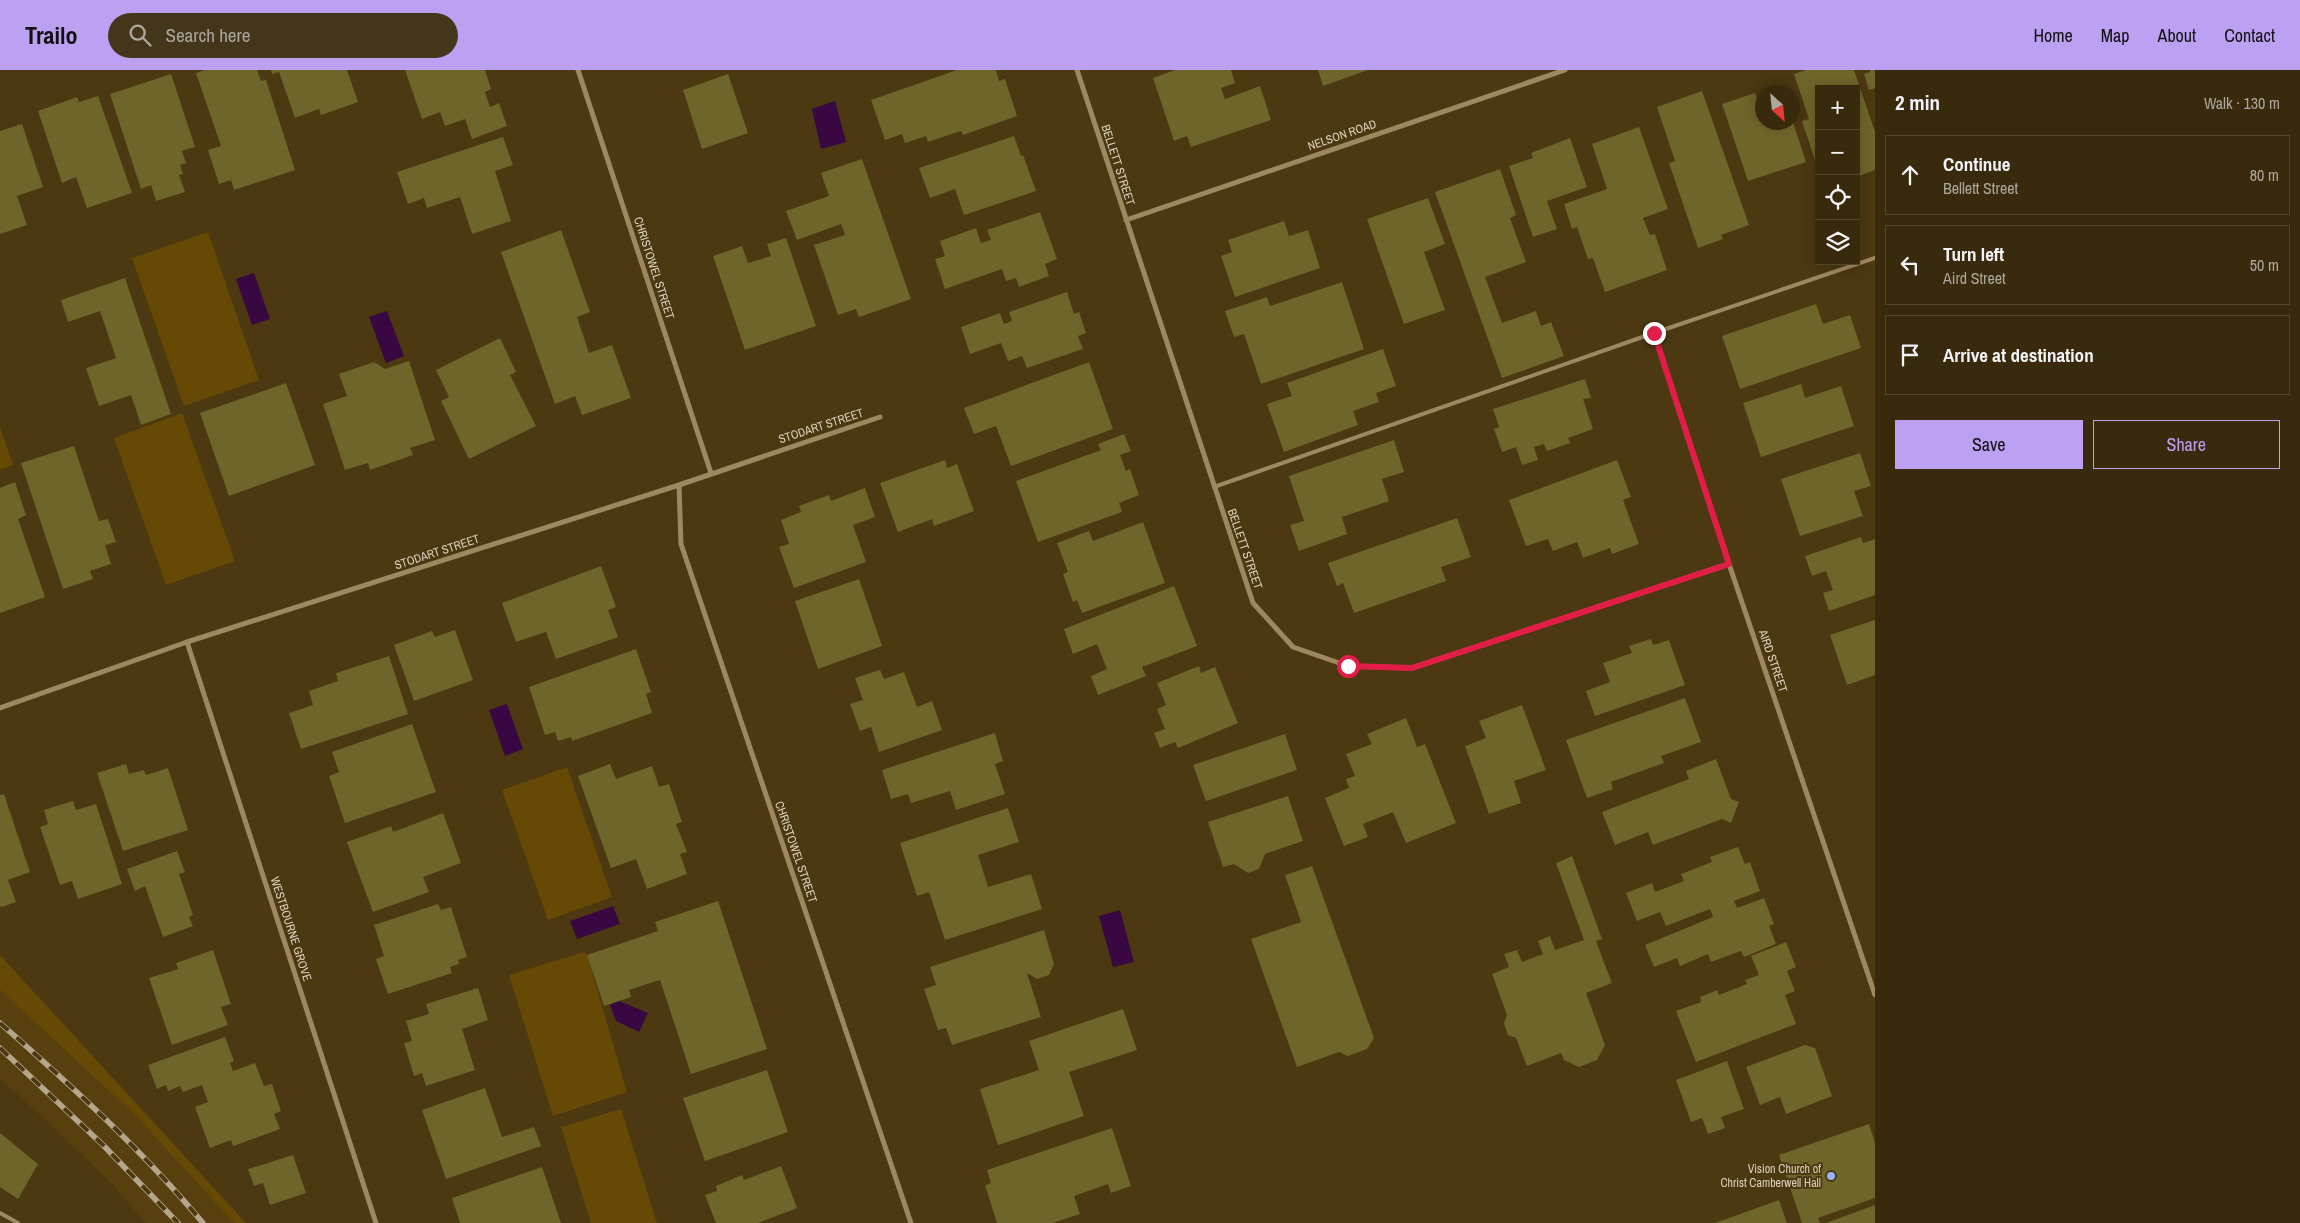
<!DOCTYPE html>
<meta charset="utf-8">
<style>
body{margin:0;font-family:"Archivo Narrow",sans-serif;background:#44361b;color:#f1f3f6}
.controls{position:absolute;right:15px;top:15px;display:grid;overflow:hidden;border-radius:0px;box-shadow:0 2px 12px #0003}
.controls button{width:45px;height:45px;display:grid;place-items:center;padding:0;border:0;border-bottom:1px solid #53462e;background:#392a0d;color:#f1f3f6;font:25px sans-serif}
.compass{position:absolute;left:1755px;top:15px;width:45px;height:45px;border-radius:50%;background:#392a0d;box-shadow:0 2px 12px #0003;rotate:153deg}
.stop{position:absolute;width:15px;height:15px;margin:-11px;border:4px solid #e11d48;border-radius:50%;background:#fff}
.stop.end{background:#e11d48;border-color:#fff;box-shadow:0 1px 5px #0008}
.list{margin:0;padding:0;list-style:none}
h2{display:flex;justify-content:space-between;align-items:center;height:65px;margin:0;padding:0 20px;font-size:21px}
h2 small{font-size:16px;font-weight:400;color:#aba79d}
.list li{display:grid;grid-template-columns:32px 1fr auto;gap:15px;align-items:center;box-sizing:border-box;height:80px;margin:0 10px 10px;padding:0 10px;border:1px solid #53462e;border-radius:0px}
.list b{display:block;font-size:19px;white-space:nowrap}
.list p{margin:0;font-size:16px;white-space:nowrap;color:#aba79d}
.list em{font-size:16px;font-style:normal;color:#aba79d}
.actions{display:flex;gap:10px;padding:15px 20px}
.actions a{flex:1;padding:11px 0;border:1px solid #bca0f2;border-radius:0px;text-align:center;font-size:18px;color:#bca0f2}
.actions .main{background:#bca0f2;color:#111}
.icon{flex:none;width:28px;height:28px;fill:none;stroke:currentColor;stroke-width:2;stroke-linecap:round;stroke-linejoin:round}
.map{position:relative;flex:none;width:1875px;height:1153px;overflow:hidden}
header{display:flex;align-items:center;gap:30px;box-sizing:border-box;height:70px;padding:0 25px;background:#bca0f2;color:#111}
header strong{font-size:24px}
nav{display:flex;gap:28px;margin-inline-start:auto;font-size:18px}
.search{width:350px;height:45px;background:#44361b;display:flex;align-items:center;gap:12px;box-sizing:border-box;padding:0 18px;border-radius:28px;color:#aba79d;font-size:19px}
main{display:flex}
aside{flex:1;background:#392a0d}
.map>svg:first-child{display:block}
.built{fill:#573f0e}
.green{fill:#664905}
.water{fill:#390741}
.building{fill:#6d6529}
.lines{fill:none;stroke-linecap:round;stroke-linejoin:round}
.service{stroke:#9e8860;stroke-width:4}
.minor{stroke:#9e8860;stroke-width:5}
.rail-casing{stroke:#b4a68c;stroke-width:5.5}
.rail{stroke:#4c3811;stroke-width:4;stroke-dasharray:11;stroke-linecap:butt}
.route{stroke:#e11d48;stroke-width:6}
.poi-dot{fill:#91b8fd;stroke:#4c3811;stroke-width:2}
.labels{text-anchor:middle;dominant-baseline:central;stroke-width:4;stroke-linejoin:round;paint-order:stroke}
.street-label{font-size:12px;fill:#ddd1bd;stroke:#4c3811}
.poi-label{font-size:12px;fill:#ddd1bd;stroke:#4c3811;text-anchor:end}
</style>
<header>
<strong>Trailo</strong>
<div class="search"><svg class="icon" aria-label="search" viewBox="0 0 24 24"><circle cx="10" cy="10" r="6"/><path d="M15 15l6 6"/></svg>Search here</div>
<nav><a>Home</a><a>Map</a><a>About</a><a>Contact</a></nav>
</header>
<main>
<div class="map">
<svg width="1875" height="1153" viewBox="0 0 1875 1153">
<rect width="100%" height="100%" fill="#4c3811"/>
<!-- built -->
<path class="built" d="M0 920 134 1044 234 1153H146L106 1108 20 1026 0 1009Z"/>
<!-- green -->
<g class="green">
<path d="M208 162 259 310 184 336 132 188Z"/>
<path d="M182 343 235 491 166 515 114 368Z"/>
<path d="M0 357 13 395 0 400Z"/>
<path d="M567 697 612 827 548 850 502 720Z"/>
<path d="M584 882 587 885 627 1022 553 1046 509 905Z"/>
<path d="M0 885 246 1153H234L134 1044 0 920Z"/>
<path d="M621 1039 657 1153H591L561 1057Z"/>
</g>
<!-- water -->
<g class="water">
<path d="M835 31 846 72 821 79 812 39Z"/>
<path d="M254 203 270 249 252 255 236 209Z"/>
<path d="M387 241 404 286 386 293 369 247Z"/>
<path d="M507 634 523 679 505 686 489 640Z"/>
<path d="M613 836 620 854 577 869 570 851Z"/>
<path d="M1120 840 1134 892 1113 897 1099 846Z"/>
<path d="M619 931 648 943 639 962 616 951 610 935Z"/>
</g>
<!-- building -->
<g class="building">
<path d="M205 0H257L261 11 266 10 295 100 234 120 231 110 219 114 208 80 221 76 196 3Z"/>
<path d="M271 0H347L358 32 321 45 319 39 295 48 279 2 272 4Z"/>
<path d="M405 0H485L491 19 485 22 490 37 499 33 507 56 472 69 465 49 445 56 440 42 422 49Z"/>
<path d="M957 0H996L999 11 1005 9 1017 46 963 65 961 61 928 72 926 66 905 73 902 64 885 70 871 30Z"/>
<path d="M1175 0H1231L1235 13 1221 18 1225 29 1260 16 1271 50 1191 77 1187 66 1174 71 1153 8Z"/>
<path d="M1318 0H1368L1323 16Z"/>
<path d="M1806 0H1854L1875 62V100L1856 107V19H1819L1818 99 1802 51 1809 49 1794 4Z"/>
<path d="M1870 0H1875V18L1869 20 1864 4 1870 2Z"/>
<path d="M171 4 195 77 182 81 186 93 180 95 183 104 179 105 185 122 156 131 151 115 141 119 110 24Z"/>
<path d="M728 4 748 63 702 79 683 20Z"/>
<path d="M1702 21 1749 155 1721 165 1723 169 1698 178 1669 93 1675 91 1657 37Z"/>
<path d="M1755 23 1758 32 1762 31V52H1793L1806 92 1748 111 1722 34Z"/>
<path d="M98 26 132 123 87 138 76 107 62 113 38 41 77 27 79 32Z"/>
<path d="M22 54 43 117 17 126 27 155 0 164V61Z"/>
<path d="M1639 57 1668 139 1643 148 1650 165 1655 164 1667 200 1605 222 1593 188 1588 189 1577 157 1572 159 1564 134 1607 119 1592 74Z"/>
<path d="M1014 66 1021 86 1023 85 1036 121 964 145 955 119 930 128 919 98Z"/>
<path d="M503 67 513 95 495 101 511 151 472 164 460 127 427 138 424 128 408 134 397 102Z"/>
<path d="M1570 68 1587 117 1547 131 1557 159 1533 167 1509 96 1533 88 1531 83Z"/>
<path d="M862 89 911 229 859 247 856 239 838 245 814 175 845 165 841 154 797 170 786 141 829 126 821 103Z"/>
<path d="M1500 99 1516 145 1510 148 1526 192 1485 207 1502 253 1536 241 1541 256 1551 252 1564 286 1502 308 1435 122Z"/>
<path d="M1428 128 1445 174 1424 182 1445 240 1404 254 1367 149Z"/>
<path d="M1040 142 1057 189 1045 194 1049 206 1019 217 1016 208 1006 211 1002 199 945 219 935 189 945 186 940 171 976 158 981 173 991 170 987 160Z"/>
<path d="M1284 151 1289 166 1308 160 1320 198 1235 227 1221 186 1232 182 1228 170Z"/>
<path d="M561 160 590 242 577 247 589 283 612 275 631 328 582 345 575 326 555 334 501 182Z"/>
<path d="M786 168 816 256 745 280 713 186 742 176 748 193 771 186 767 174Z"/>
<path d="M125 208 171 344 141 355 131 325 99 336 86 298 116 288 100 241 68 252 61 230Z"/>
<path d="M1342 212 1364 279 1261 314 1244 264 1234 267 1225 241 1267 227 1270 236Z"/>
<path d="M1067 222 1074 244 1079 242 1086 263 1078 266 1083 279 1027 298 1022 286 1008 291 1001 273 970 284 961 257 1000 243 1004 254 1012 251 1009 242Z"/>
<path d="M1816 234 1823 254 1850 245 1861 278 1740 319 1722 266Z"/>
<path d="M500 268 516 302 510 305 536 356 469 389 441 331 449 327 436 300Z"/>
<path d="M1383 279 1396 316 1376 323 1379 332 1353 341 1358 355 1284 382 1267 334 1292 326 1287 313Z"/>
<path d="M409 291 435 370 410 378 413 385 370 400 368 393 345 400 323 334 347 326 339 304 374 292 385 299Z"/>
<path d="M1089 292 1113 359 1011 396 996 356 974 364 964 338Z"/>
<path d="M1585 309 1591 328 1583 329 1593 359 1568 368 1570 373 1547 381 1544 374 1534 377 1538 390 1522 395 1516 377 1502 382 1494 359 1499 357 1493 339Z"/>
<path d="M286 313 315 395 229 426 200 343Z"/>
<path d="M1801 314 1805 328 1841 316 1854 356 1761 387 1743 333Z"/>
<path d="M1124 364 1131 381 1120 385 1126 401 1130 399 1139 425 1119 433 1122 442 1038 472 1016 411 1101 380 1098 374Z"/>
<path d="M1394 370 1404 402 1382 409 1389 431 1342 447 1347 464 1299 481 1290 455 1304 451 1289 406Z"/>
<path d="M74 376 99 451 108 449 116 472 105 475 111 494 90 501 93 509 63 519 21 393Z"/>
<path d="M1860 383 1871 416 1854 421 1863 446 1800 466 1781 409Z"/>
<path d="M945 390 947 398 957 394 974 441 934 456 932 449 898 462 880 413Z"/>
<path d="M1617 390 1631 427 1623 430 1639 474 1612 484 1610 478 1583 488 1577 472 1553 481 1548 469 1526 476 1509 430Z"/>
<path d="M15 412 26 445 18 449 45 527 0 543V418Z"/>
<path d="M865 418 875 447 853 455 866 492 794 518 779 477 789 474 781 450 801 442 799 436 829 425 831 431Z"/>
<path d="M1457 448 1471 487 1441 497 1446 511 1354 543 1343 513 1337 516 1328 493Z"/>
<path d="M1143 452 1165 513 1082 543 1077 530 1073 532 1063 504 1068 502 1057 473 1089 461 1093 471Z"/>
<path d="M1861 467 1863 473 1875 469V525L1829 541 1823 523 1833 520 1826 501 1812 506 1805 486Z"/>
<path d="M601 496 616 537 608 540 618 567 556 589 546 562 516 572 502 533Z"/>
<path d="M859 509 882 576 818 599 795 531Z"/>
<path d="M1174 516 1197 576 1142 597 1146 606 1098 625 1091 606 1107 599 1097 574 1073 584 1064 559Z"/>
<path d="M1875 550V605L1847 615 1830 565Z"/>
<path d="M455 560 473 610 414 631 394 575 432 561 435 567Z"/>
<path d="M1651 569 1653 575 1669 570 1685 615 1595 646 1586 621 1610 612 1603 593 1632 583 1629 576Z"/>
<path d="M636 579 651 622 646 624 652 643 572 671 571 667 558 671 555 662 545 665 529 617Z"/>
<path d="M389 586 408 644 301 679 289 643 313 635 309 621 338 611 336 603Z"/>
<path d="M1199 596 1201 603 1215 597 1238 653 1178 678 1175 672 1160 678 1154 663 1165 659 1157 639 1166 635 1157 613Z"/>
<path d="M880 600 884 609 904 602 917 637 932 631 942 660 879 682 871 657 860 661 850 634 863 630 855 608Z"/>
<path d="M1685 628 1701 672 1661 686 1664 693 1611 712 1613 719 1587 728 1566 670Z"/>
<path d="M1522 635 1546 700 1514 711 1521 733 1489 744 1465 676 1486 668 1479 651Z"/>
<path d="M1406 648 1417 677 1425 674 1456 753 1406 773 1393 742 1363 754 1368 767 1344 776 1325 728 1349 718 1346 709 1355 706 1346 684 1372 674 1367 664Z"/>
<path d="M412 654 436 722 345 753 329 706 339 702 332 682Z"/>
<path d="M995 663 1003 691 995 694 1005 724 956 740 950 721 911 733 908 724 891 729 882 700Z"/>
<path d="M1285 664 1297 700 1206 731 1193 695Z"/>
<path d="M1716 689 1731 729 1739 732 1731 753 1722 749 1653 775 1648 762 1615 775 1602 742 1689 709 1686 701Z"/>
<path d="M126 694 129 704 144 700 146 705 168 698 188 760 123 781 97 703Z"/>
<path d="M610 694 616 709 652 696 659 717 669 714 682 752 676 754 687 782 680 784 687 804 647 819 636 789 611 798 578 706Z"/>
<path d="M4 724 30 802 8 810 16 832 2 837 0 836V725Z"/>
<path d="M1288 726 1303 771 1265 784 1259 799 1248 803 1234 794 1223 797 1208 752Z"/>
<path d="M73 731 76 740 96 734 122 814 78 829 72 811 60 815 40 757 48 754 44 740Z"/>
<path d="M1008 738 1019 772 978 785 988 817 1031 804 1042 839 945 870 929 822 917 826 900 773Z"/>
<path d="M443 743 461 793 423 807 429 822 373 842 347 772 391 756 393 762Z"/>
<path d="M1738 777 1745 794 1750 792 1760 821 1734 831 1737 838 1764 828 1774 854 1769 856 1776 874 1744 887 1741 881 1711 892 1708 884 1680 896 1677 888 1654 897 1645 875 1713 847 1712 844 1710 839 1666 856 1660 842 1637 851 1626 823 1652 813 1655 822 1684 811 1681 804 1712 792 1710 787Z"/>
<path d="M177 781 185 802 179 804 193 845 189 847 193 856 163 867 145 816 135 821 127 799Z"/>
<path d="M1572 786 1602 869 1596 871 1612 913 1586 923 1605 975 1597 990 1579 997 1564 990 1561 983 1527 996 1516 968 1508 965 1504 953 1507 945 1492 904 1509 897 1504 884 1517 880 1522 892 1543 884 1538 871 1550 866 1555 880 1584 870 1556 793Z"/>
<path d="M1312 796 1374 968 1367 979 1348 986 1339 982 1297 997 1251 869 1301 852 1285 805Z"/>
<path d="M718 831 767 979 691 1004 660 910 629 920 631 927 604 936 587 885 658 861 655 852Z"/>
<path d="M438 834 441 840 451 837 467 887 458 890 459 894 450 897 452 903 388 924 376 889 384 886 374 855Z"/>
<path d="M1044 860 1054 894 1049 905 1037 909 1027 903 1041 947 952 975 946 958 938 960 924 919 936 915 930 897Z"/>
<path d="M1786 872 1796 897 1787 901 1795 921 1785 925 1796 954 1696 992 1676 941 1701 932 1700 927 1717 920 1719 925 1747 914 1745 910 1759 905 1751 886Z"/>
<path d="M213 880 231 934 221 937 228 955 172 975 149 908 178 899 176 893Z"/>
<path d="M478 918 488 950 462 959 475 1000 426 1016 422 1003 414 1006 404 973 412 971 406 951 429 944 426 934Z"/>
<path d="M1123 939 1137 980 1069 1002 1084 1046 998 1075 980 1019 1039 1000 1029 971Z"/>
<path d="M225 967 234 991 230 993 233 1001 255 993 264 1016 272 1014 281 1041 274 1044 280 1059 233 1076 231 1070 210 1078 195 1037 208 1032 202 1015 183 1022 180 1016 168 1021 166 1015 157 1019 148 995Z"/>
<path d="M1805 975 1815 978 1832 1026 1786 1044 1780 1027 1760 1035 1746 997Z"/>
<path d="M1727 991 1744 1039 1721 1047 1725 1058 1708 1064 1702 1048 1691 1052 1676 1010Z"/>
<path d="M767 1000 788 1062 705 1091 683 1028Z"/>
<path d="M485 1018 502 1067 534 1057 541 1076 446 1109 422 1040Z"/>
<path d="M1869 1054 1875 1073V1128L1818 1148 1820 1153H1802L1779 1085Z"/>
<path d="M1112 1058 1131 1116 1111 1123 1108 1114 1074 1126 1080 1144 1053 1153H997L985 1115 991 1113 987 1100Z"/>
<path d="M0 1063 38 1094 18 1129 0 1117Z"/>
<path d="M293 1085 306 1123 270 1135 263 1113 254 1116 248 1099Z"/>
<path d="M781 1096 797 1138 758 1153H716L705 1125 717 1121 716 1116 742 1105 744 1110Z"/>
<path d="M542 1097 561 1153H460L452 1128Z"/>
<path d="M1779 1130 1787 1153H1715Z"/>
<path d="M1875 1135V1153H1826Z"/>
</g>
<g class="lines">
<!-- service -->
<g class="service">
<path d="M1214 417 1654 263 1875 188"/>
<path d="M0 1143 18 1153"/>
</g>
<!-- minor -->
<g class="minor">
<path d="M578 0 711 403"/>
<path d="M1077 0 1253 533 1293 577 1348 596 1412 598 1729 494"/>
<path d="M1126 150 1565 0"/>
<path d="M1654 263 1729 494 1875 925"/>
<path d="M679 415 681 474 911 1153"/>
<path d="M187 572 376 1153"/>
<path d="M0 638 187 572 679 415 880 347"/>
</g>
<!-- rail casing -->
<g class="rail-casing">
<g id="rail">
<path d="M0 953C72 1016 142 1080 203 1153"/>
<path d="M0 978 103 1075 178 1153"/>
</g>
</g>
<!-- rail -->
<use href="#rail" class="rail"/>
</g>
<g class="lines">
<!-- route -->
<path class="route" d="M1348 596 1412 598 1729 494 1654 263"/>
</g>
<!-- markers -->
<circle class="poi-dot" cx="1831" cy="1106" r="5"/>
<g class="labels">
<!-- street labels -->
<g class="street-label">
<text transform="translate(1342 65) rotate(-19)">NELSON ROAD</text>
<text transform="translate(1118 95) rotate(72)">BELLETT STREET</text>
<text transform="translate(654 198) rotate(72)">CHRISTOWEL STREET</text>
<text transform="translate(821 356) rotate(-18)">STODART STREET</text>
<text transform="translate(1245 479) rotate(71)">BELLETT STREET</text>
<text transform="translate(437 482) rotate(-18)">STODART STREET</text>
<text transform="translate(1773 591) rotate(71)">AIRD STREET</text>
<text transform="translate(796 782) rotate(71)">CHRISTOWEL STREET</text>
<text transform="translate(291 859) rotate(72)">WESTBOURNE GROVE</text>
</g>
<!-- poi labels -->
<g class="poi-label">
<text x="1821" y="1099">Vision Church of<tspan x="1821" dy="14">Christ Camberwell Hall</tspan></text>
</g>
</g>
</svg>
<div class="controls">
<button>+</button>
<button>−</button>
<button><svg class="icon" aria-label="locate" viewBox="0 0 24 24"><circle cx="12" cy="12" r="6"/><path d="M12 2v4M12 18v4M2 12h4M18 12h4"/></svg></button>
<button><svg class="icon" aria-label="layers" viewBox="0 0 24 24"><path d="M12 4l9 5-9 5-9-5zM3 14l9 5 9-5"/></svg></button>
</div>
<svg class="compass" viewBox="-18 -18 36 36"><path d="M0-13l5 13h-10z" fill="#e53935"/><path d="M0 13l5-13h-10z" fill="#aba79d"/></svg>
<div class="stop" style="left:1348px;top:596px"></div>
<div class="stop end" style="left:1654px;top:263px"></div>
</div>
<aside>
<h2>2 min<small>Walk · 130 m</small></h2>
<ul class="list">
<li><svg class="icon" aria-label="ahead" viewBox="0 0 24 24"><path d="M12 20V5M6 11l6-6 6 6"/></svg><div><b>Continue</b><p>Bellett Street</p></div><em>80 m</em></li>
<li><svg class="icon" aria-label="left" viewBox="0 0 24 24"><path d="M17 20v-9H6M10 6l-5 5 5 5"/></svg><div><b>Turn left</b><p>Aird Street</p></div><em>50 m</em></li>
<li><svg class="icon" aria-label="arrive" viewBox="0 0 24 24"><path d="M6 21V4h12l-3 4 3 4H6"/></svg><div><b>Arrive at destination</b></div></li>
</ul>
<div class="actions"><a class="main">Save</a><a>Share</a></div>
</aside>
</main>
